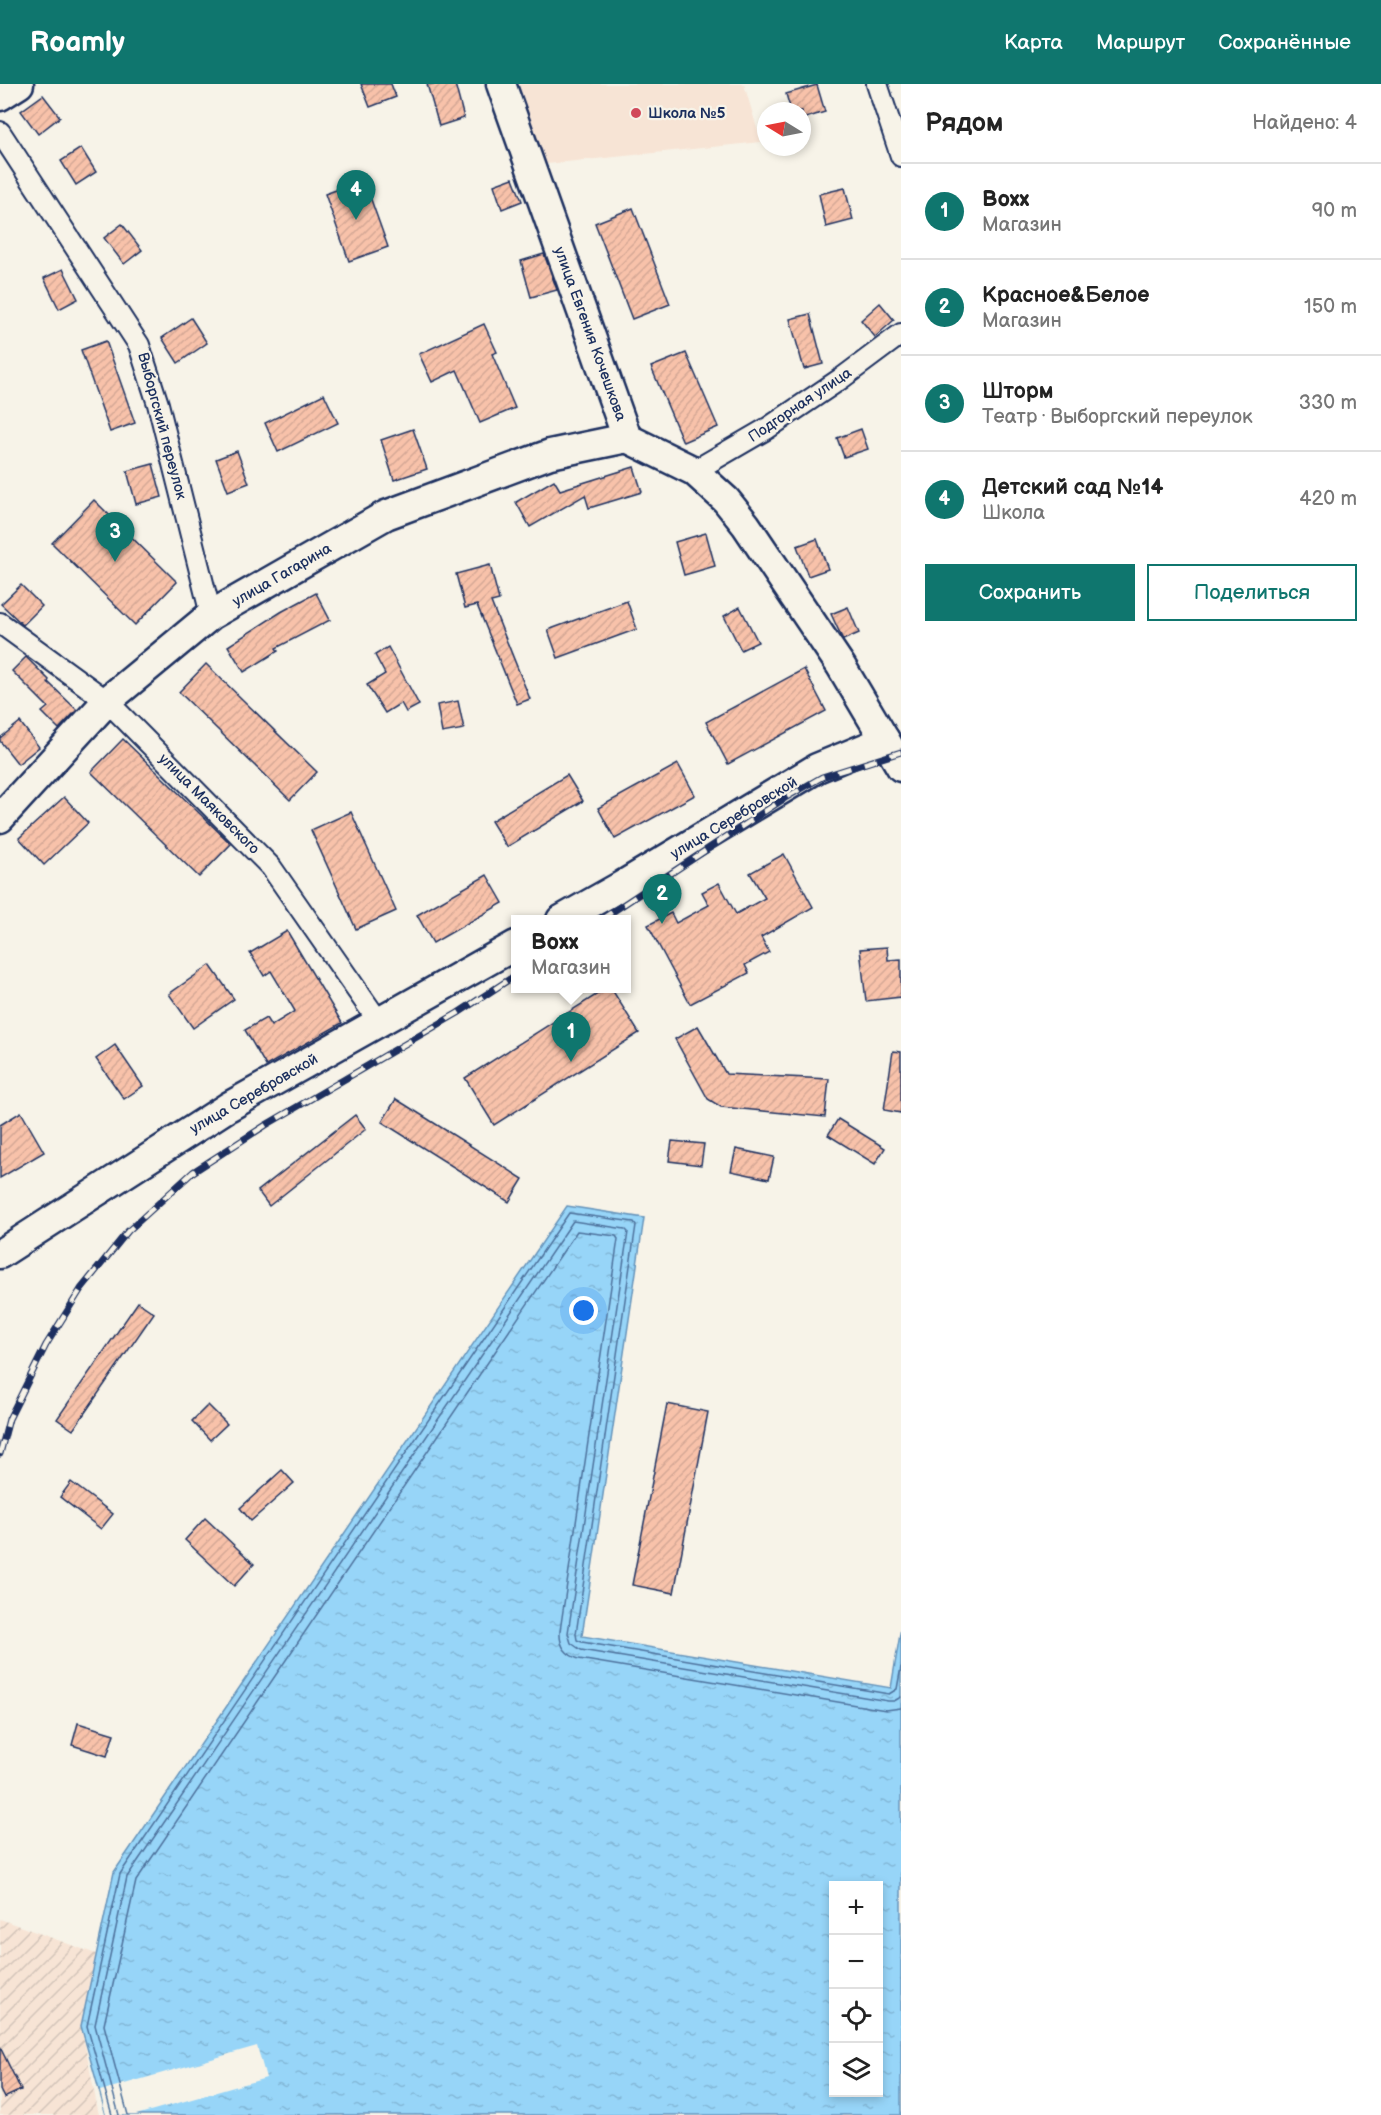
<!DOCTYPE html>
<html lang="ru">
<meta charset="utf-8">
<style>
body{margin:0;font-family:"Balsamiq Sans",sans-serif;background:#f2f2f2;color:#222}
.controls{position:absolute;right:18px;bottom:18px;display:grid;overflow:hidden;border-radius:0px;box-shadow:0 3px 9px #0003}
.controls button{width:54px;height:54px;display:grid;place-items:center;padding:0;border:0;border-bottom:2px solid #e0e0e0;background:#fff;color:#222;font:30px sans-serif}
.compass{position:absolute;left:757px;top:18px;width:54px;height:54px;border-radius:50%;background:#fff;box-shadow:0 3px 9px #0003;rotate:280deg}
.you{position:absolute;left:584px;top:1227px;width:21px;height:21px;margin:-15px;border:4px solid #fff;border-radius:50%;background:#1a73e8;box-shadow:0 0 0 9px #1a73e833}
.badge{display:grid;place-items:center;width:39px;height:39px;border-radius:50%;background:#0f766e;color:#fff;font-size:20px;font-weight:700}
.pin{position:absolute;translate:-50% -50px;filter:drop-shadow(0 2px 3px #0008)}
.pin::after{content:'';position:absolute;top:32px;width:21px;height:18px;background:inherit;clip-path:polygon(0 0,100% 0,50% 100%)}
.popup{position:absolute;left:511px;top:831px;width:120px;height:78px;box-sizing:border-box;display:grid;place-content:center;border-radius:0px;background:#fff;filter:drop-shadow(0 2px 4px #0005);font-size:20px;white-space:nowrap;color:#767676}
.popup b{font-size:22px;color:#222}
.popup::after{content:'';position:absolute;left:50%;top:100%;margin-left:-12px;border:12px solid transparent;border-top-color:#fff}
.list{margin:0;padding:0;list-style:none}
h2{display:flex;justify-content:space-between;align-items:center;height:78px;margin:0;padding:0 24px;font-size:26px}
h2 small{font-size:20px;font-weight:400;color:#767676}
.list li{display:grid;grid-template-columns:39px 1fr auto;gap:18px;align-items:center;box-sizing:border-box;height:96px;padding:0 24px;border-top:2px solid #e0e0e0}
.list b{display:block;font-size:22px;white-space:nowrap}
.list p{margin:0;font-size:20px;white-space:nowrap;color:#767676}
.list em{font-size:20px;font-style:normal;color:#767676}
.actions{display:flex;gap:12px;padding:18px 24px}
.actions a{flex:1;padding:14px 0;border:2px solid #0f766e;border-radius:0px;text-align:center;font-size:21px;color:#0f766e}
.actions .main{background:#0f766e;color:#fff}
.icon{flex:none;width:33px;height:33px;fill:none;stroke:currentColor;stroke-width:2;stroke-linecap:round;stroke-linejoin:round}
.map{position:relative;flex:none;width:901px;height:2031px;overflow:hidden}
header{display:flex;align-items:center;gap:36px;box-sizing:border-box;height:84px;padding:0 30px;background:#0f766e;color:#fff}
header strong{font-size:28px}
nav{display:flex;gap:33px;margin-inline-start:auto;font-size:21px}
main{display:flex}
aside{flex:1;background:#fff}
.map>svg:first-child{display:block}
.built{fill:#f7e4d5}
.industrial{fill:url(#industrial-furrows)}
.water{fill:url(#water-ripples);stroke:#6593ba;stroke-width:1.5;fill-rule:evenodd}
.pier{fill:#f7f3e8}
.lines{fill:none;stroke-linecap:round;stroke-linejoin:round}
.shore{stroke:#4d719c;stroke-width:1.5}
.building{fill:url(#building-hatch);stroke:#1b2f5e;stroke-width:1.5}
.street-casing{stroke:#1b2f5e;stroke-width:24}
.secondary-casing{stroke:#1b2f5e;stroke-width:33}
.street{stroke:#f7f3e8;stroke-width:20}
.secondary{stroke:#f7f3e8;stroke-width:28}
.rail-casing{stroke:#1b2f5e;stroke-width:7}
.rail{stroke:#f7f3e8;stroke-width:4.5;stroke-dasharray:14;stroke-linecap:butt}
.poi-dot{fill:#d1495b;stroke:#f7f3e8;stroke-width:2}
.labels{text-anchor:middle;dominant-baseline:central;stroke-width:4.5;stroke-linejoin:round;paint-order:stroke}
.poi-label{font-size:15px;font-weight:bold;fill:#1b2f5e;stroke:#f7f3e8;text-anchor:start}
.street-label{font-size:15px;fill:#1b2f5e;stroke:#f7f3e8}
</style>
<header>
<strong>Roamly</strong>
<nav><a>Карта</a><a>Маршрут</a><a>Сохранённые</a></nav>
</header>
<main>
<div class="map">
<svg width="901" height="2031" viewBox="0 0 901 2031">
<defs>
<pattern id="industrial-furrows" width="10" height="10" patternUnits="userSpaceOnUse" patternTransform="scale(1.5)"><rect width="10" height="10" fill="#f7e4d5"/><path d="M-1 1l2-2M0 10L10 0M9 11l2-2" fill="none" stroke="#d3c4b9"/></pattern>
<pattern id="water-ripples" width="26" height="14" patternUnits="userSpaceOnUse" patternTransform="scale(1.5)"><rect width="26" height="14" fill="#97d5f8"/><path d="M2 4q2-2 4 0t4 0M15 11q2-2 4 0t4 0" fill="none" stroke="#82b7d7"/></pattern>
<pattern id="building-hatch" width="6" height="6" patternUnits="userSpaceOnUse" patternTransform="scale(1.5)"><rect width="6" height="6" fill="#f8c2aa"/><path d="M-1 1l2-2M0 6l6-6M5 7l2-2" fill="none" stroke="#d4a795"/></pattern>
</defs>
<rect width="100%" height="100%" fill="#f7f3e8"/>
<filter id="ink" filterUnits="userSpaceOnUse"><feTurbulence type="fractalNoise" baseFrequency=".0167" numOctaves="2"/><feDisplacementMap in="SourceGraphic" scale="12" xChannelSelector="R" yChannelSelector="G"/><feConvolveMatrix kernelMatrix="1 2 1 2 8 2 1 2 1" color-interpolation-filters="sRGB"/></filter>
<g filter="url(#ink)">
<!-- built -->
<path class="built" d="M509 0H744L761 58 537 81Z"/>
<!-- industrial -->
<path class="industrial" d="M0 1835 96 1870 81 1942 99 2031H0Z"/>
<!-- water -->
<path class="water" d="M567 1122 644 1134 582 1552 891 1604 901 1544V2031H106L81 1942 114 1788ZM834 1802H878V2008H834Z"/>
<!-- pier -->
<path class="pier" d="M257 1962 266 1994 136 2031H106L100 2007Z"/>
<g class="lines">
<!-- shore -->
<g class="shore">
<path d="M112 2031 87 1942 120 1790 569 1129 634 1138 636 1141 576 1550 577 1556 582 1558 889 1610 897 1605 901 1583"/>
<path d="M119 2031 95 1941 127 1793 573 1137 625 1145 628 1148 568 1549 571 1559 581 1566 888 1617H894L901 1613"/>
<path d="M128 2031 104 1941 136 1797 577 1147 616 1152 618 1155 560 1547C559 1562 566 1571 579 1575L886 1626 901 1624"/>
</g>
</g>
<!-- building -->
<g class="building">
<path d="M361 0H391L396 13 370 23Z"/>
<path d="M427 0H455L464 34 439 42Z"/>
<path d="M817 1 825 28 802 35V27H791L786 10Z"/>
<path d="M43 11 60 33 38 50 21 27Z"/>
<path d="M81 64 96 88 76 101 61 77Z"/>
<path d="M513 94 522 117 502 125 494 101Z"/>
<path d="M364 96 388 163 349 177 325 110Z"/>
<path d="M845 104 853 136 826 143 819 110Z"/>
<path d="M633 124 670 220 632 235 595 139Z"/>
<path d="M122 140 142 166 124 180 104 154Z"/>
<path d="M544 170 557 206 531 213 521 177Z"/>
<path d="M63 185 78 215 59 225 44 194Z"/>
<path d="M880 219 894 236 875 253 861 236Z"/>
<path d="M810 230 823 280 804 285 790 235Z"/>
<path d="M191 234 207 259 178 279 162 254Z"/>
<path d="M484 240 497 268 492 270 515 324 480 339 457 286 432 298 419 270Z"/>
<path d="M106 257 135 339 110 348 81 266Z"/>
<path d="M686 269 718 343 683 358 651 283Z"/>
<path d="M324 310 338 339 278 368 265 339Z"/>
<path d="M413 345 427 385 394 396 381 356Z"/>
<path d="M861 345 868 365 844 373 837 354Z"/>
<path d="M237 367 249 399 228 407 216 375Z"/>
<path d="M153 380 162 413 136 420 127 387Z"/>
<path d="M634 383 642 408 589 424 585 411 530 443 516 418 554 396 560 406Z"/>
<path d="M94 416 177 498 135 541 52 459Z"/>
<path d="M706 449 715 482 684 491 675 458Z"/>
<path d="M817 455 828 485 808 492 797 462Z"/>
<path d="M490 481 499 516 491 518 530 615 517 620 477 521 465 524 456 490Z"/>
<path d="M21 501 42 522 23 541 1 520Z"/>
<path d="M316 509 330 536 276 564 278 567 244 588 228 562 281 528Z"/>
<path d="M627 517 637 545 558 574 548 546Z"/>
<path d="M740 523 758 558 741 566 724 532Z"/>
<path d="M848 523 859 549 843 556 831 530Z"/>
<path d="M388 563 419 621 406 628 401 619 385 629 367 601 385 590 375 571Z"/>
<path d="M26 573 49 596 48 598 77 626 59 645 42 628 48 623 12 587Z"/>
<path d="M206 580 317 688 290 716 179 608Z"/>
<path d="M804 585 826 627 728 680 706 638Z"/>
<path d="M458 617 464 645 442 649 437 621Z"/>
<path d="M20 638 39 663 18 680 0 657V654Z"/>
<path d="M123 655 231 760 199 793 91 688Z"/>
<path d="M678 680 695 711 615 755 598 724Z"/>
<path d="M567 691 583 717 507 763 491 737Z"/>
<path d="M64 713 88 739 44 781 19 754Z"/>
<path d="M351 728 396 827 356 845 311 746Z"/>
<path d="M784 770 813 823 761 853 769 868 745 881 749 889 690 920 648 841 671 829 676 839 709 821 702 808 719 799 736 830 765 814 750 789Z"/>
<path d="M487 791 503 819 433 859 417 831Z"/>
<path d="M287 847 342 939 266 982 245 946 266 934 271 942 295 927 271 887 264 892 250 869Z"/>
<path d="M887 863 888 876 901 875V913L866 917 860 865Z"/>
<path d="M210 881 234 915 193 944 169 910Z"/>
<path d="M607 904H611L639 949 494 1041 465 994Z"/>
<path d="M698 942 726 990 829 995 825 1033 721 1023 708 1015 675 955Z"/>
<path d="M115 961 143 1002 124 1015 96 975Z"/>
<path d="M893 967 901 968V1029L884 1026Z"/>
<path d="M396 1015 523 1095 509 1118 382 1038Z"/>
<path d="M21 1028 44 1068 0 1094V1041Z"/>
<path d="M355 1031 366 1045 269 1122 258 1107Z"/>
<path d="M838 1035 885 1064 875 1080 828 1051Z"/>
<path d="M672 1057 704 1060 701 1081 669 1077Z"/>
<path d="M736 1065 774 1073 769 1095 731 1087Z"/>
<path d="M138 1218 154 1229 73 1346 57 1335Z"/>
<path d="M667 1320 708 1328 674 1509 632 1501Z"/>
<path d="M208 1321 227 1340 210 1356 192 1337Z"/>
<path d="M282 1386 294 1399 251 1437 240 1424Z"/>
<path d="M71 1398 113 1430 101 1445 60 1413Z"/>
<path d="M205 1434 254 1480 234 1502 185 1456Z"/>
<path d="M78 1639 114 1650 107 1672 72 1661Z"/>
<path d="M0 1963 21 2006 4 2014 0 2006Z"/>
</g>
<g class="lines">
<!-- street casing -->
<g class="street-casing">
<g id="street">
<path d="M877 0 901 72"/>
<path d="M0 48 139 261 158 320 211 531"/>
<path d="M694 387 768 344 842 294 901 250"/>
<path d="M0 539 107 617 271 783 379 938"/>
</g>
</g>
<!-- secondary casing -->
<g class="secondary-casing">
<g id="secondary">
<path d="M501 0 627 354 694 387 726 416 746 441 841 582 901 683"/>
<path d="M0 12 19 0"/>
<path d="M0 734 107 617 211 531 386 431 550 370 627 354"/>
<path d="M561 836 623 801 817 684 885 656"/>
<path d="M0 1170 228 1023 516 861"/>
</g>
</g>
<!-- street -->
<use href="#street" class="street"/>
<!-- secondary -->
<use href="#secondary" class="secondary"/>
<!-- rail casing -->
<g class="rail-casing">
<g id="rail">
<path d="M600 836 785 714 822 693 901 668"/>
<path d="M0 1370 9 1335 46 1261 81 1205 128 1147 193 1088 266 1041 458 929 516 891"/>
</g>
</g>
<!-- rail -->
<use href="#rail" class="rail"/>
</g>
</g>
<!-- markers -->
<circle class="poi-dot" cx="636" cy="29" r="6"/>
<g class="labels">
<!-- poi labels -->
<g class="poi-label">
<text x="648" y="29">Школа №5</text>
</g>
<!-- street labels -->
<g class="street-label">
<text transform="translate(590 250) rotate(70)">улица Евгения Кочешкова</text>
<text transform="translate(800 321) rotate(-34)">Подгорная улица</text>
<text transform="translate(162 342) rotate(75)">Выборгский переулок</text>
<text transform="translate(282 491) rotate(-30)">улица Гагарина</text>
<text transform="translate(209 720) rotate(45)">улица Маяковского</text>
<text transform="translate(734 734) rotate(-31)">улица Серебровской</text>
<text transform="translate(254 1010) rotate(-30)">улица Серебровской</text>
</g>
</g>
</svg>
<div class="controls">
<button>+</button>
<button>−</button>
<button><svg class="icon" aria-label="locate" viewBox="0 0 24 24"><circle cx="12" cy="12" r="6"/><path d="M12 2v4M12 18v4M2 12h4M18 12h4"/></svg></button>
<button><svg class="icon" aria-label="layers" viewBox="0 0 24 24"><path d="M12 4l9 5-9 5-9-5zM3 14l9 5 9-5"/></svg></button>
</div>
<svg class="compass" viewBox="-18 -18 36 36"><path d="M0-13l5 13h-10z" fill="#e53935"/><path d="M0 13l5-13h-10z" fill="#767676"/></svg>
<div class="you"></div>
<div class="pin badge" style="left:571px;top:978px">1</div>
<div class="popup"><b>Boxx</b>Магазин</div>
<div class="pin badge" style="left:662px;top:840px">2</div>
<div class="pin badge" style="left:115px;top:478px">3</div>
<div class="pin badge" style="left:356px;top:136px">4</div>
</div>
<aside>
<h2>Рядом<small>Найдено: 4</small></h2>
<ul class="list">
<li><span class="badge">1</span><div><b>Boxx</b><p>Магазин</p></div><em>90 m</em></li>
<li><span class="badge">2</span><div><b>Красное&amp;Белое</b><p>Магазин</p></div><em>150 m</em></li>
<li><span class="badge">3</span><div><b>Шторм</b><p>Театр · Выборгский переулок</p></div><em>330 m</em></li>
<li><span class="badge">4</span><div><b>Детский сад №14</b><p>Школа</p></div><em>420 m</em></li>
</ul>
<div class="actions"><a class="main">Сохранить</a><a>Поделиться</a></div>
</aside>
</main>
